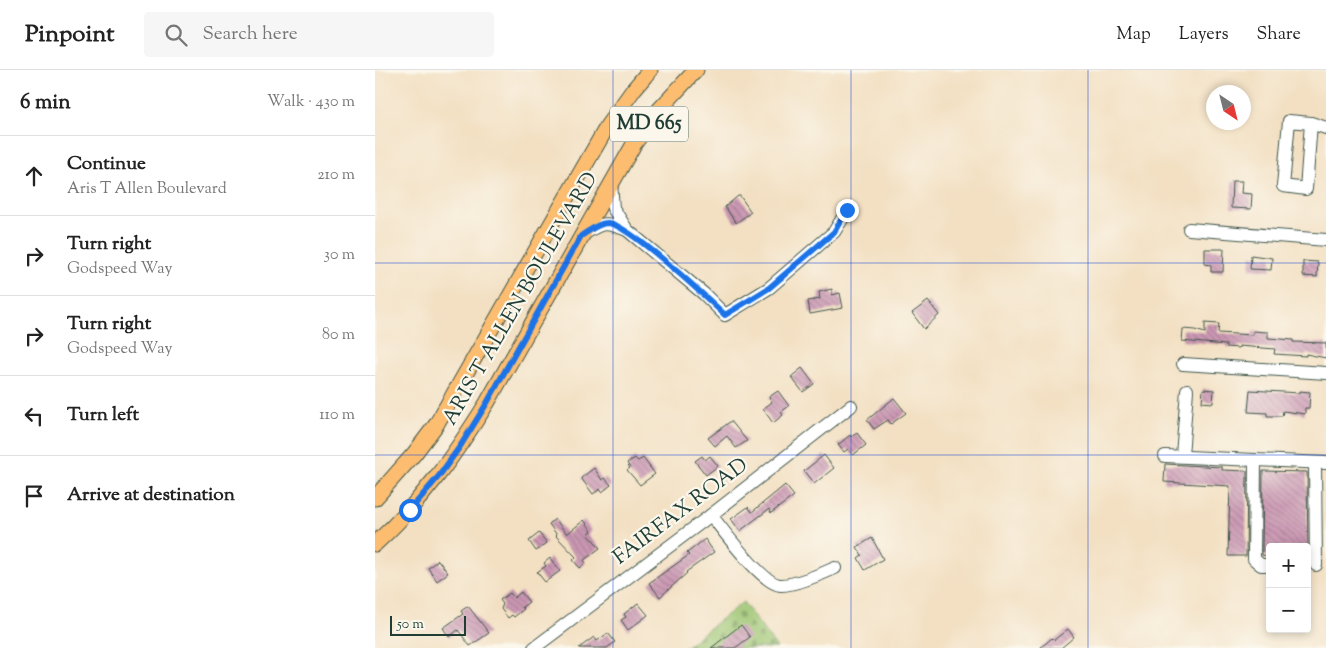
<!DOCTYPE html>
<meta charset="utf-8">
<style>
body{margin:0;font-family:"Sorts Mill Goudy",serif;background:#f6f6f6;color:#222}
.controls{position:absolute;right:15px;bottom:15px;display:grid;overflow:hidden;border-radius:5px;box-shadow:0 2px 8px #0003}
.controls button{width:45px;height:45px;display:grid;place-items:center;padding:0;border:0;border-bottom:1px solid #e0e0e0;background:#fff;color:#222;font:25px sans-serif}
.compass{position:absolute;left:831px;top:15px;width:45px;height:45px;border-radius:50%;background:#fff;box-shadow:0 2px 8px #0003;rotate:145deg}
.scale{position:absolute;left:15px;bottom:12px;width:76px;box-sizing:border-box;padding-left:5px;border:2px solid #1f3d34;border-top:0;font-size:14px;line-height:18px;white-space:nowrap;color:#1f3d34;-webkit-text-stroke:4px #fbf7ec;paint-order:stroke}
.stop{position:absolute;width:15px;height:15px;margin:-11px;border:4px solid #1a73e8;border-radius:50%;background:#fff}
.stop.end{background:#1a73e8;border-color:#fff;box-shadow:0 1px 5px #0008}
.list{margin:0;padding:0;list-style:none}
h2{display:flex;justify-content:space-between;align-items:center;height:65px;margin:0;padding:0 20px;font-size:21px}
h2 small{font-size:16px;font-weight:400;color:#767676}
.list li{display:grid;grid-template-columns:32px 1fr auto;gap:15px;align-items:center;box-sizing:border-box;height:80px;padding:0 20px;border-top:1px solid #e0e0e0}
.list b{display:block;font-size:19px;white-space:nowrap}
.list p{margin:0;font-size:16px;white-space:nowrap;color:#767676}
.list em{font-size:16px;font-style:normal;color:#767676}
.icon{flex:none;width:28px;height:28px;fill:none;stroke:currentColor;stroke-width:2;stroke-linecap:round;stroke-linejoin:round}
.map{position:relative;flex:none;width:951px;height:578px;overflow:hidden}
header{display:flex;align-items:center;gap:30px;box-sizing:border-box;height:70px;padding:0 25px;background:#fff;border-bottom:1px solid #e0e0e0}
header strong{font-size:24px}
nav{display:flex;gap:28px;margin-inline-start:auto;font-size:18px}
.search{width:350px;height:45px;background:#f6f6f6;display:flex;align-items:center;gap:12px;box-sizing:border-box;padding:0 18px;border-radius:5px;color:#767676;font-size:19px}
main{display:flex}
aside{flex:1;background:#fff}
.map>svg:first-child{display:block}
.cemetery{fill:url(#cemetery-stones);stroke:#5e8152}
.building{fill:url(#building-back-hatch)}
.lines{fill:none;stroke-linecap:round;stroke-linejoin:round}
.minor-casing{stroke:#3f5549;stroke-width:14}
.major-casing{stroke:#3f5549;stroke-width:17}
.minor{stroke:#fff;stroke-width:12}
.major{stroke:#fcbd6f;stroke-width:15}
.route{stroke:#1a73e8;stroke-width:6}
.grid{fill:none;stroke:#1d4ed8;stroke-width:1;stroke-opacity:0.55}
.labels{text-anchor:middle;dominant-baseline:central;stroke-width:4.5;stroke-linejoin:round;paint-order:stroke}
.shield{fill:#fbf7ec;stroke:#61756b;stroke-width:1}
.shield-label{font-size:20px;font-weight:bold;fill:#1f3d34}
.street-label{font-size:21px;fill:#1f3d34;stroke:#fbf7ec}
</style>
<header>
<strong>Pinpoint</strong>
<div class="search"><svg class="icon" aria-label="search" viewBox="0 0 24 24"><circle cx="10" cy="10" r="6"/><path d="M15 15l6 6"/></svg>Search here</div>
<nav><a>Map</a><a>Layers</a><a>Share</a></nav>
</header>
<main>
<aside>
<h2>6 min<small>Walk · 430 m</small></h2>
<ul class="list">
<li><svg class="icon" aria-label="ahead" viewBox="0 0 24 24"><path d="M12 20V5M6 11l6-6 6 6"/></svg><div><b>Continue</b><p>Aris T Allen Boulevard</p></div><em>210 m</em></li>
<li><svg class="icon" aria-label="right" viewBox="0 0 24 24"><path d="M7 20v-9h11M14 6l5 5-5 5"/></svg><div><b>Turn right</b><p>Godspeed Way</p></div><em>30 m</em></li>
<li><svg class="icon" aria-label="right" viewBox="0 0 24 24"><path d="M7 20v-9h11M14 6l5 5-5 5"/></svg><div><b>Turn right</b><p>Godspeed Way</p></div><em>80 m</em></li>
<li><svg class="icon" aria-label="left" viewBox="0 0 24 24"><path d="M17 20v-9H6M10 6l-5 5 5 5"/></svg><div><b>Turn left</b></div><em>110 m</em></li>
<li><svg class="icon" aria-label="arrive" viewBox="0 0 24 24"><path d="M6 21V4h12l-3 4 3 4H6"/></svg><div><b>Arrive at destination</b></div></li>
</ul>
</aside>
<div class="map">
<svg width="951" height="578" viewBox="0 0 951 578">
<defs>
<pattern id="cemetery-stones" width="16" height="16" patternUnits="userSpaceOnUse" patternTransform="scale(1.25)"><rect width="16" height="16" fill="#9cc571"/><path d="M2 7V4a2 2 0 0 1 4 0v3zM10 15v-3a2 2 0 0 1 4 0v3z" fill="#7fa15e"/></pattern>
<pattern id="building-back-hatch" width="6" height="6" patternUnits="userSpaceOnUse" patternTransform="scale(1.25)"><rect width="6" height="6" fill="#cb97b3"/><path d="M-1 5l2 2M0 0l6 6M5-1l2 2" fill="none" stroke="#a47c92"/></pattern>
</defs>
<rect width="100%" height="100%" fill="#fbf7ec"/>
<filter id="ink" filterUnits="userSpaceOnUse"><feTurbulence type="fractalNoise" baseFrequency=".02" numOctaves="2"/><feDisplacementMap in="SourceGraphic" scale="10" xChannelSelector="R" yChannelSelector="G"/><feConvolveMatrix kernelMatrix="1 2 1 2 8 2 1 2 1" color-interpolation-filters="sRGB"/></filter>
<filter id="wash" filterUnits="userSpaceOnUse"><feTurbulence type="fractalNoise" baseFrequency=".0096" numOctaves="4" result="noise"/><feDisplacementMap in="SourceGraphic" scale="20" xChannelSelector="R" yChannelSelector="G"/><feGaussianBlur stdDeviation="1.12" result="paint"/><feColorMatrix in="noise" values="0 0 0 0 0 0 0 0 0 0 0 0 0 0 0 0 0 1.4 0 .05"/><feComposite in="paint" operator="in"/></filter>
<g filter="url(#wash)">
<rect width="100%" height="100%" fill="#f3e0c3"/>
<!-- cemetery -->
<path class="cemetery" d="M368 532 402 578H309Z"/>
<g id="blocks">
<!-- building -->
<g class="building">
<path d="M857 111H867L866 123 877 124 876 139 856 138Z"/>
<path d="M363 126H365L376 142 361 153 350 137Z"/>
<path d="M830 179H849L848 202H836V195L830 194Z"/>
<path d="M876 185 897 188 896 200 875 199Z"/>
<path d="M928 191 943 192 942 207 928 206Z"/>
<path d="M457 219V225L465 223 468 238 435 244 433 231 445 229 444 222Z"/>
<path d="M553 231 564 245 549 259 537 243Z"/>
<path d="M830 253 844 254 843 263 878 265V261L891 262H893V268L918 270V272L951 273V288L931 284V286L899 284 900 279 864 276V278L851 277V275L807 271 808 259 820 260 830 263Z"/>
<path d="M427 298 439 314 428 322 416 307Z"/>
<path d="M828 319 839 320 838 333 827 332Z"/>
<path d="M875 320 924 323V321L935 322 934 338H930V344L908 341 907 346H892V343L873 342Z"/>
<path d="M403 321 414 336 406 342 408 345 398 353 388 339 397 332 394 327Z"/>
<path d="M519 328 531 343 516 354 513 350 499 359 492 350Z"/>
<path d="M356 351 372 371 361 378 352 366 340 376 333 368Z"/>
<path d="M482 363 491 375 478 385 473 379 469 382 463 375 475 365 476 367Z"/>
<path d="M449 385 459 398 439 414 429 401Z"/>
<path d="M327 386 330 390 335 386 343 396 331 405 320 391Z"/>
<path d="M260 388 263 391 268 388 280 404 265 415 252 400 255 398 252 393Z"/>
<path d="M790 394 847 397V400L872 401 871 486H853L855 416 789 412Z"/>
<path d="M219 398 227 410 230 408 236 415 227 422 225 419 218 424 206 408Z"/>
<path d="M888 401 932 402 933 487 932 477H895V486L887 485Z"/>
<path d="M410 415 419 426 396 443 394 439 365 461 356 449 373 437 377 442Z"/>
<path d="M180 449 192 464 209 450 217 461 213 464 225 478 209 490 211 493 205 498 198 490 201 487 181 466 182 465 174 454Z"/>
<path d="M164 463 172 473 161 481 154 471Z"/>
<path d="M497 468 508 489 490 500 483 488 487 485 482 477Z"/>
<path d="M330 469 339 482 311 502 312 503 285 527 274 513 314 485 312 483Z"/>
<path d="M175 488 185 501 170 512 162 502 171 496 169 493Z"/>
<path d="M63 490 73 503 62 511 53 498Z"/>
<path d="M146 522 154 532 147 537 149 539 139 547 137 545 133 548 126 539 128 534 125 530 135 523 139 528Z"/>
<path d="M263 533 273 545 253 560 246 550 251 547 249 544Z"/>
<path d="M93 536 114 563 95 576 83 560 74 567 68 558 88 544 86 541Z"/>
<path d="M366 555 375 567 360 578H336Z"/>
<path d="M693 559 699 567 686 578H665L677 568 679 570Z"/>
<path d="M233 563 240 572 232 578H204L219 567 222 571Z"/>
</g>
</g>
</g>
<g filter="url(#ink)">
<use href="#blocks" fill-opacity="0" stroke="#3f5549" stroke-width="1"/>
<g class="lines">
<!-- minor casing -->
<g class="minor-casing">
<g id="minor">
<path d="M936 53 914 51 908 116 931 119 936 53 951 58"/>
<path d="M236 114 238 138 252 160 329 224 350 245 394 218 459 162 472 141"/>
<path d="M814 159 951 170"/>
<path d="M206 166C227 152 229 151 252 160"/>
<path d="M808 294 951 303"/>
<path d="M790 386 951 393"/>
<path d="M807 386 812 320"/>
<path d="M880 390 879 489 886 495H895"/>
<path d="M940 393 941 495"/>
<path d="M336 445C348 460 388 515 406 515 420 515 447 504 460 498"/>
<path d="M159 578 336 445 476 336"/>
</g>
</g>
<!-- major casing -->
<g class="major-casing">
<g id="major">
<path d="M0 428 39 384 61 355 233 55 259 19 275 0"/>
<path d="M0 474C48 430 78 387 112 333L259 74 284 40 321 0"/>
</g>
</g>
<!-- minor -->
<use href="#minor" class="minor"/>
<!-- major -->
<use href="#major" class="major"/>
</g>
</g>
<g class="lines" filter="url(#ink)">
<!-- route -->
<path class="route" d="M35 440 64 406 86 375 112 333 206 166C214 161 223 153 233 153 253 154 332 228 350 245L394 218 459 162 472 140"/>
</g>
<!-- grid -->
<path class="grid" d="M238 0V578M476 0V578M713 0V578M0 193H951M0 385H951"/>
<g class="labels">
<!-- shield labels -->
<rect class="shield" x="235" y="36.5" width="78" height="35" rx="4"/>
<g class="shield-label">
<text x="274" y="54">MD 665</text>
</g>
<!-- street labels -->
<g class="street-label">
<text transform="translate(146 229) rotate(-60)">ARIS T ALLEN BOULEVARD</text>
<text transform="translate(306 442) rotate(-37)">FAIRFAX ROAD</text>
</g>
</g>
</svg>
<div class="controls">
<button>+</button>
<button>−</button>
</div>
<svg class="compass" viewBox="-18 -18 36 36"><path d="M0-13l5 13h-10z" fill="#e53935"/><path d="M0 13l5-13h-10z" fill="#767676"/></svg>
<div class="scale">50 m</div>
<div class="stop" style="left:35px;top:440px"></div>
<div class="stop end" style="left:472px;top:140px"></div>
</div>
</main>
